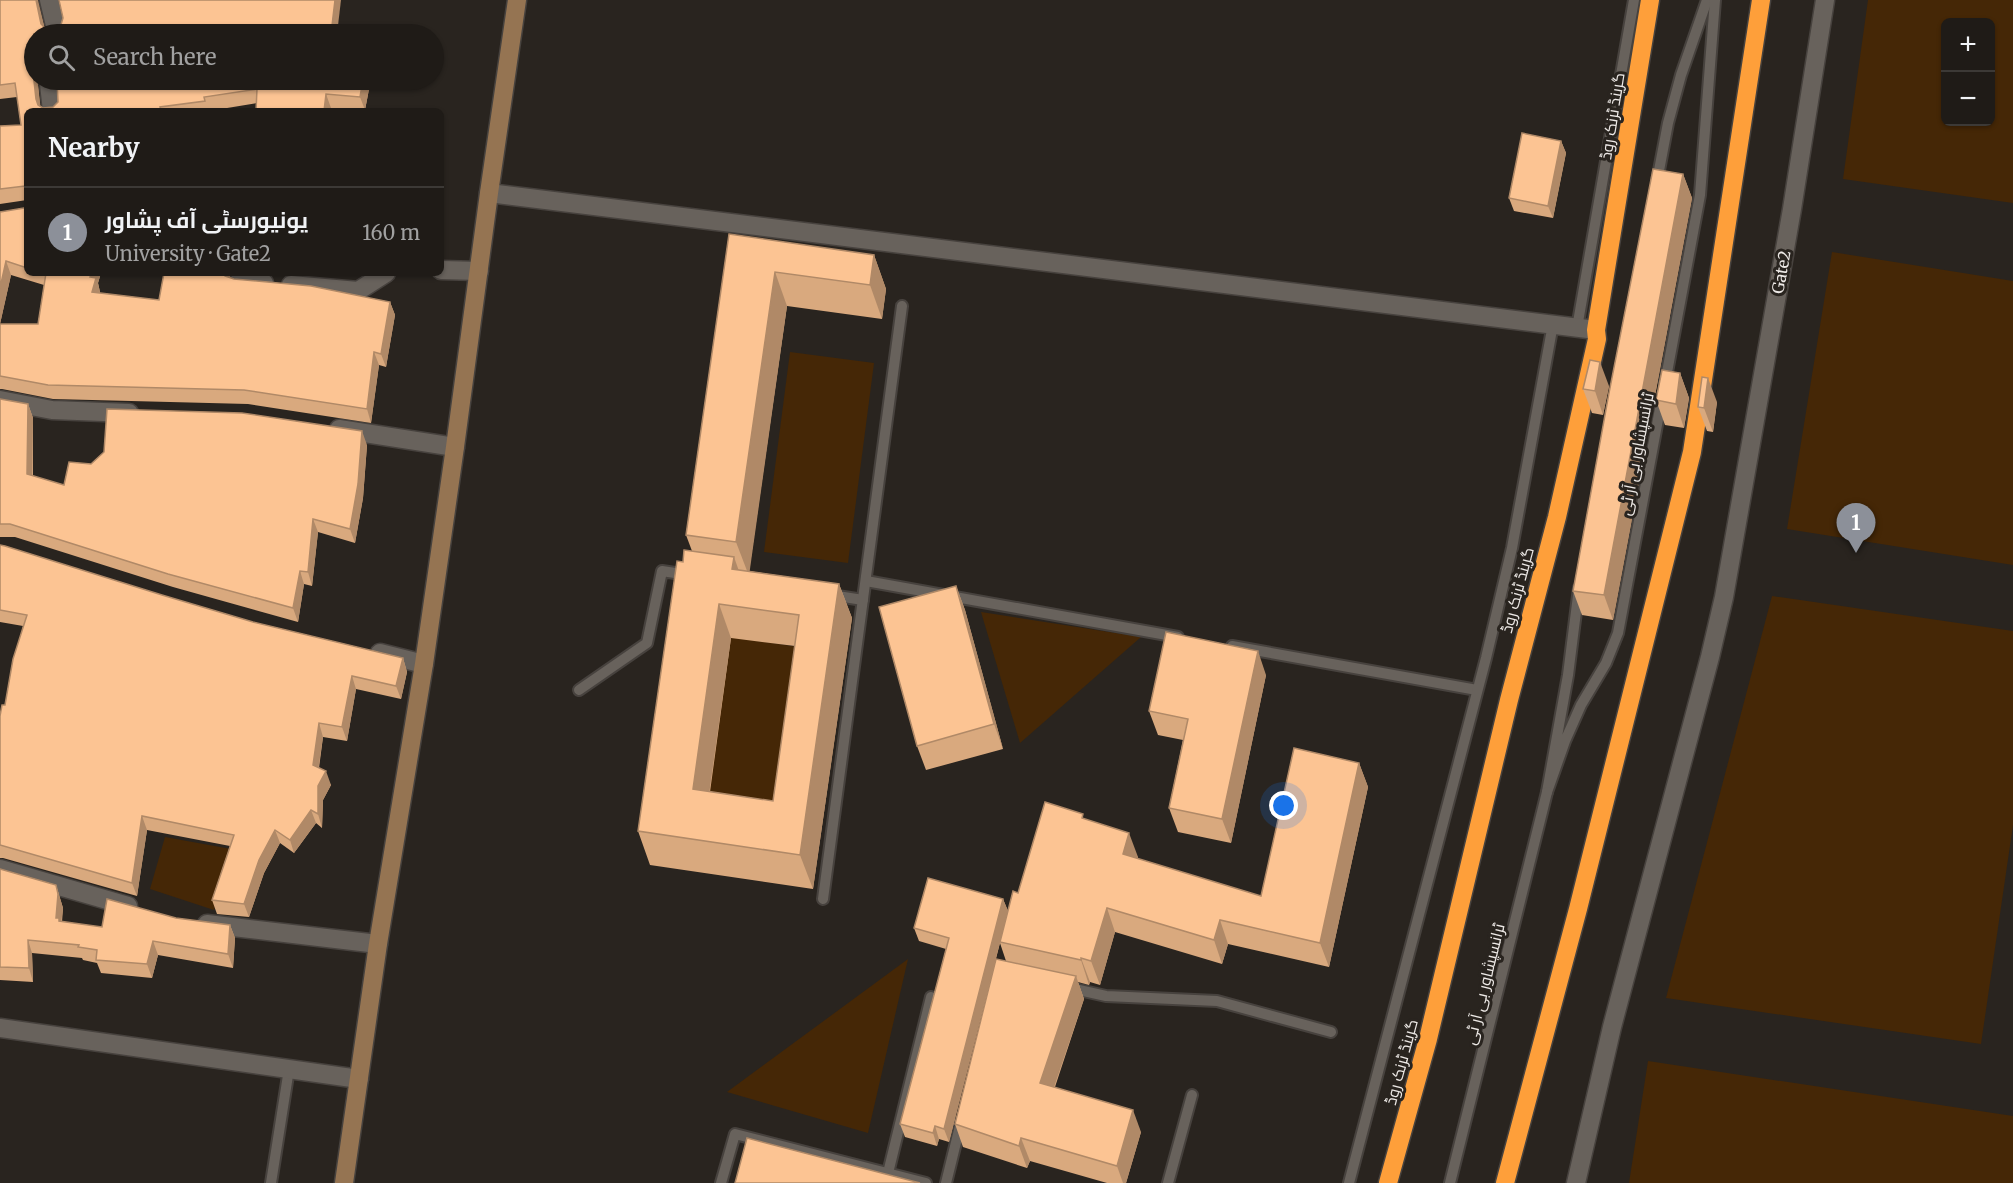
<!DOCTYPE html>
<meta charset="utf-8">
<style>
body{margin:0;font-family:Merriweather,Cairo,serif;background:#2c2824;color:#f1f3f6}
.controls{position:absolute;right:18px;top:18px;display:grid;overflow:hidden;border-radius:9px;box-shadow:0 2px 4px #0004}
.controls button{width:54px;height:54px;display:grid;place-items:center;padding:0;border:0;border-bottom:2px solid #3c3936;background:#1f1b17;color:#f1f3f6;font:30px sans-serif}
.you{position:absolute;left:1284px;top:806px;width:21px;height:21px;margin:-15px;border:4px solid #fff;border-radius:50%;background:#1a73e8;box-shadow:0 0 0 9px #1a73e833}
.badge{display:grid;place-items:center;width:39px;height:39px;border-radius:50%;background:#8c9099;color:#fff;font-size:20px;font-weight:700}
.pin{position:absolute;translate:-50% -50px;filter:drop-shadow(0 2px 3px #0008)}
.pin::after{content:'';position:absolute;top:32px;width:21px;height:18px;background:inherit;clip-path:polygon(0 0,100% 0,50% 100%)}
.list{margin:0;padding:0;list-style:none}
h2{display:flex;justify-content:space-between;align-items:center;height:78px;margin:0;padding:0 24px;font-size:26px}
h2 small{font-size:20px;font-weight:400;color:#a1a1a1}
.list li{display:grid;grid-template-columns:39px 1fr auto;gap:18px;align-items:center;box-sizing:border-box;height:90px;padding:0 24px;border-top:2px solid #3c3936}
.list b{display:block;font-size:22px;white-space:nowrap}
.list p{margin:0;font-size:20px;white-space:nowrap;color:#a1a1a1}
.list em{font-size:20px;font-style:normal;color:#a1a1a1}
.icon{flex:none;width:33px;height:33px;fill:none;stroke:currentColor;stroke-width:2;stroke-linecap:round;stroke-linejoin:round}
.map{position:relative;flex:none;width:2013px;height:1183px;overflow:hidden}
.search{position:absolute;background:#1f1b17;box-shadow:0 2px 4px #0004;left:24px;top:24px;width:420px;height:66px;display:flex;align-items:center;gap:15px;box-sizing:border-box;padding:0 21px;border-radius:33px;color:#a1a1a1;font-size:22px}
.panel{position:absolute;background:#1f1b17;box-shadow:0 2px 4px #0004;left:24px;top:108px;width:420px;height:168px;border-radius:9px}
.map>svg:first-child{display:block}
.green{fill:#452706;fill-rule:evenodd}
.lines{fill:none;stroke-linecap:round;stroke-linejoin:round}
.lane-casing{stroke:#47423e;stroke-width:14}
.street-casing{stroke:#47423e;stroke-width:21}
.secondary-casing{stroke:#47423e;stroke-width:21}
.highway-casing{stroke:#47423e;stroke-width:21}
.lane{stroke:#68625c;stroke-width:10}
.street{stroke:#68625c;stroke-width:18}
.secondary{stroke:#957452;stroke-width:18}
.highway{stroke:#fe9f3a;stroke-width:18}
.wall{fill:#d9a97e;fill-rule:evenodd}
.shaded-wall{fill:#b08967}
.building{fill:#fcc493;stroke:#b08967;stroke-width:1.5;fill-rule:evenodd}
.labels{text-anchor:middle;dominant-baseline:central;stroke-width:6;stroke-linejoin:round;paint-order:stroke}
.street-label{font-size:16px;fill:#ede9e6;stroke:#29241f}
</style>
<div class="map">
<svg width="2013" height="1183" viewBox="0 0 2013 1183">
<rect width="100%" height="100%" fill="#29241f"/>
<!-- green -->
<g class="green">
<path d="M1868 0H2013V203L1843 179ZM1946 22H1990V122H1946Z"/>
<path d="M1832 252 2013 281V565L1787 529Z"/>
<path d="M790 352 874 363 848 563 764 552Z"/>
<path d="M1772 596 2013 631V825L1981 1044 1666 998Z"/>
<path d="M981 612 1141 637 1020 743Z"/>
<path d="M731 637 812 649 786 835 705 823Z"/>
<path d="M165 837 231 849 214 910 150 889Z"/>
<path d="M908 959 868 1133 727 1092Z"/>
<path d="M1648 1061 2013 1116V1183H1629Z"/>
</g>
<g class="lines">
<!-- lane casing -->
<g class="lane-casing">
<g id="lane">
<path d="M1657 181 1668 123 1681 75 1707 0"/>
<path d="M1577 328 1634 0"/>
<path d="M1665 383 1700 195 1715 0"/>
<path d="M866 581 1178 637"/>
<path d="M1579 588 1568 675 1547 792 1565 741 1581 705 1606 663 1618 633 1662 398"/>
<path d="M831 595 863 600"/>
<path d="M1232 646 1477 690"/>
<path d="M579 690 647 643 662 571 688 575"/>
<path d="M823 899 902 306"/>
<path d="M1070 988 1106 996 1217 1001 1331 1032"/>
<path d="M888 1173 931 997"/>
<path d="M271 1183 289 1069"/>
<path d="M721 1183 735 1134 926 1183"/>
<path d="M946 1183 961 1122"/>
<path d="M1168 1183 1192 1095"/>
<path d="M1349 1183 1486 658 1512 548 1553 324"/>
<path d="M1450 1183 1547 792"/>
</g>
</g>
<!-- street casing -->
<g class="street-casing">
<g id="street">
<path d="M49 0 57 34"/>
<path d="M51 80 49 84 52 111"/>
<path d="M489 193 1596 330"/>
<path d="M441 270 479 271"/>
<path d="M241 273 240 281 264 283"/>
<path d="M291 285 358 291 386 273"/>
<path d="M0 400 52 410 129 413"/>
<path d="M339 429 455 447"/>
<path d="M380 653 424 664"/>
<path d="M0 869 128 906"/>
<path d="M207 924 378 944"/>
<path d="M0 1028 359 1079"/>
<path d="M1576 1183 1612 1027 1710 657 1724 597 1792 209 1825 0"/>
</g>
</g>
<!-- secondary casing -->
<g class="secondary-casing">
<path id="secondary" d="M344 1183 378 944 424 664 455 447 489 193 517 0"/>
</g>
<!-- highway casing -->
<g class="highway-casing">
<g id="highway">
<path d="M1388 1183 1428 1039 1509 700 1557 517 1597 339 1596 330 1650 0"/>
<path d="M1505 1183 1578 909 1692 452 1761 0"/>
</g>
</g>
<!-- lane -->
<use href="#lane" class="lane"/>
<!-- street -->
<use href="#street" class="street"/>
<!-- secondary -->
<use href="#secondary" class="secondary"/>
<!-- highway -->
<use href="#highway" class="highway"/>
</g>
<!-- wall -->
<g class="wall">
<path d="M0 0 38 3 44 26 48 31 54 32 341 0 34 34V80H39L38 85 40 106 43 108 53 107 58 102 57 80 370 84 365 110 331 108 330 111H256L257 103 209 111H27V200L0 204V126L21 125 17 97 0 99Z"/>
<path d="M1561 141 1566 153 1553 218 1514 211 1509 198Z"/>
<path d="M1683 174 1692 198 1613 620 1582 615 1573 591Z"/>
<path d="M27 206V273H101L98 283 100 292V293L159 300 231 273 230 277 234 279 390 302 395 315 386 367 379 365 371 423 248 404 53 399 2 389H0V324H38L44 285 11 275 0 324V212L24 208Z"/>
<path d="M729 234 874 255 886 289 882 319 787 306 749 571 839 584 852 618 813 889 650 865 638 831 683 562 692 551 686 535ZM731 638 795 646 773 801 710 792Z"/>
<path d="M1680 373 1689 398 1684 428 1665 425 1656 400Z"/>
<path d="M1609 386 1603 415 1592 413 1583 389Z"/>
<path d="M0 399 28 404 33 418V476L64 485 91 464 367 445 363 498 355 543 318 532 312 586 304 584 298 622 173 587 15 537H0Z"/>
<path d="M1717 402 1713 432 1707 431 1698 407Z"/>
<path d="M0 545 162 595 253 622 403 658 407 672 401 699 356 689 347 741 323 737 319 768 331 785 323 800 322 828 316 823 294 853 280 843 264 873 249 917 217 914 212 900 230 846 147 830 137 896 3 858H0V716L5 705 23 626 0 622Z"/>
<path d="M956 586 965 610 1003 749 926 770 917 746Z"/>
<path d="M1266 675 1231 843 1178 832 1169 808 1183 740 1158 735 1149 711Z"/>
<path d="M1359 763 1368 787 1329 967 1228 944 1222 964 1115 932 1100 985 1090 982 1089 985 1078 982 1084 999 1055 1087 1141 1132 1126 1183H1107L1030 1161 1027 1168 963 1147 955 1124 1006 961 1000 943 949 1142 939 1139 937 1146 905 1137 900 1124 946 949 919 941 914 928 1003 899 1008 911 1018 893 1085 819 1138 857 1137 859 1261 896Z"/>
<path d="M0 869 56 885 63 908 62 922 102 927 176 918 230 925 235 938 233 968 158 955 152 978 101 973 97 963 83 960 82 958 32 953 33 982 0 980Z"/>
</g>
<!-- shaded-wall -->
<g class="shaded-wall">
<path d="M36 0H38L46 34 41 24Z"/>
<path d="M335 0H341L337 34H331Z"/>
<path d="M34 65V80H39L38 85 41 111 36 99 33 72Z"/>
<path d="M363 80H368L370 84 365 110 360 97Z"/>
<path d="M326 94 331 108 330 111H324Z"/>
<path d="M1561 141 1566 153 1553 218 1548 206Z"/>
<path d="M1683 174 1692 198 1613 620 1604 595Z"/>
<path d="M874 255 886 289 882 319 870 285Z"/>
<path d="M6 261 11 275 0 324V288Z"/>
<path d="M775 272 787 306 749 576 736 542Z"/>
<path d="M92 273H101L98 283 100 292 97 306 92 292 90 277Z"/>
<path d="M225 273H231L229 280 225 276Z"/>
<path d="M390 302 395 315 386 367 381 354Z"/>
<path d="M374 352 379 365 371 423 367 409Z"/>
<path d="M1600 362 1609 386 1603 415 1595 391Z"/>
<path d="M1680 373 1689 398 1684 428 1676 404Z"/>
<path d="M1708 378 1717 402 1713 432 1704 408Z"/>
<path d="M28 404 33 418 32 488 27 474Z"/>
<path d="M362 431 367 445 363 498 355 543 350 529Z"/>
<path d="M313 519 318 532 312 586 308 572Z"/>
<path d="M734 557 746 591 732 569Z"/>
<path d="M300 571 304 584 298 622 293 608Z"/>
<path d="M839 584 852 618 813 889 800 855Z"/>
<path d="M956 586 965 610 1003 749 994 724Z"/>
<path d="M719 604 731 638 705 823 693 789Z"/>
<path d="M1258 651 1266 675 1231 843 1222 819Z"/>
<path d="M403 658 407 672 401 699 396 686Z"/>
<path d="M352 676 356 689 347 741 342 727Z"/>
<path d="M319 723 323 737 317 778 313 765Z"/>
<path d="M1359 763 1368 787 1329 967 1320 943Z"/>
<path d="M326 771 331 785 323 800 322 828 318 814V786Z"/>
<path d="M311 810 316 823 294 853 290 840Z"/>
<path d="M142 816 147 830 137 896 132 883Z"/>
<path d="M275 830 280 843 264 873 249 917 244 904 259 860Z"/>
<path d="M1129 833 1138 857 1131 878 1123 854Z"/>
<path d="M56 885 63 908 61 924 56 918Z"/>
<path d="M1003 899 1008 911 949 1142 944 1129Z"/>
<path d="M1107 908 1115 932 1100 985 1091 961Z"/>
<path d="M1220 920 1228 944 1222 964 1214 940Z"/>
<path d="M230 925 235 938 233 968 228 954Z"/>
<path d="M28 940 32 953 33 982 29 968Z"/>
<path d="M153 941 158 955 152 978 147 964Z"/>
<path d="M1081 958 1090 982 1089 985 1081 960Z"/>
<path d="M1076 976 1084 999 1048 1105 1040 1083Z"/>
<path d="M1133 1110 1141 1132 1126 1183H1123L1117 1166Z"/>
<path d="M935 1126 939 1139 937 1146 933 1133Z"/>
<path d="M1021 1138 1030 1161 1027 1168 1019 1146Z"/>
</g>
<!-- building -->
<g class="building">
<path d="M0 0H36L41 24 48 31 54 32 60 28 63 18 59 0H335L331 34H34V65L33 72 36 99 38 105 43 108 53 107 58 102 57 80H363L360 97 326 94 324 111H256L257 89 204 97 205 101 160 107 161 111H27V187L25 186 0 189V126L21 125 15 83 0 85Z"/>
<path d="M1522 133 1561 141 1548 206 1509 198Z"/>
<path d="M1653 169 1683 174 1604 595 1573 591 1609 393Z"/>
<path d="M27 206V268L6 261 0 288V212L24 208Z"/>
<path d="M729 234 874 255 870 285 775 272 736 542 686 535Z"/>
<path d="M45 273H92L90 277 96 278 92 292 159 300 164 273H225V276L234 279 311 286 390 302 381 354 374 352 367 409 244 390 48 385 0 376V324H38L46 273Z"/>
<path d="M1590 360 1600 362 1595 391 1583 389Z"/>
<path d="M1662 370 1680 373 1676 404 1656 400Z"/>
<path d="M1702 377 1708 378 1704 408 1698 407Z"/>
<path d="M0 399 28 404 27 474 64 485 69 462 91 464 104 452 107 409 242 413 362 431 358 484 350 529 313 519 308 572 300 571 293 608 168 574 10 524H0Z"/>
<path d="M0 545 5 546 162 595 253 622 403 658 396 686 352 676 342 727 319 723 313 765 326 771 318 786V814L311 810 290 840 275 830 259 860 244 904 212 900 234 835 142 816 132 883 0 845V716L2 705H5L13 659 27 615 0 610Z"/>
<path d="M684 550 734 557 732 569 839 584 800 855 638 831 677 561 683 562ZM719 604 799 615 773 801 693 789Z"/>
<path d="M956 586 994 724 917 746 879 607Z"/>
<path d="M1166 632 1258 651 1222 819 1169 808 1188 719 1149 711Z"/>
<path d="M1294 748 1359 763 1320 943 1220 920 1214 940 1107 908 1091 961 1081 958V960L1000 942 1013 891 1018 893 1045 802 1083 814 1082 818 1129 833 1123 854 1261 896Z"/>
<path d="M0 869 56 885 58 894 56 918H59V921L102 927 107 899 176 918 230 925 228 954 153 941 147 964 96 960 97 950 78 947 79 945 28 940 29 968 0 967Z"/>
<path d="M928 878 1003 899 944 1129 935 1126 933 1133 900 1124 949 938 914 928Z"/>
<path d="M996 959 1076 976 1040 1083 1133 1110 1117 1166 1021 1138 1019 1146 955 1124Z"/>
<path d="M747 1138 920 1183H735Z"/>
</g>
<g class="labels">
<!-- street labels -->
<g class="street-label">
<text transform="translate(1612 116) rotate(-81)">گرینڈ ٹرنک روڈ</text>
<text transform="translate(1781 272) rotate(-80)">Gate2</text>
<text transform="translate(1636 454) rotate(-79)">ٹرانسپشاور بی آر ٹی</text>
<text transform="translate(1517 590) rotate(-75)">گرینڈ ٹرنک روڈ</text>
<text transform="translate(1484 984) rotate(-76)">ٹرانسپشاور بی آر ٹی</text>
<text transform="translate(1401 1062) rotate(-75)">گرینڈ ٹرنک روڈ</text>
</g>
</g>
</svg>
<div class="controls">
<button>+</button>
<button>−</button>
</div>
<div class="you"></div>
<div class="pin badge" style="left:1856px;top:553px">1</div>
<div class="search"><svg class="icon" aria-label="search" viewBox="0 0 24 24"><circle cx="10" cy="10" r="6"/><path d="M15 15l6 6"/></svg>Search here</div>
<section class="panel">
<h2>Nearby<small></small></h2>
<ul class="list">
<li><span class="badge">1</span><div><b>یونیورسٹی آف پشاور</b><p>University · Gate2</p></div><em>160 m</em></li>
</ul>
</section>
</div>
